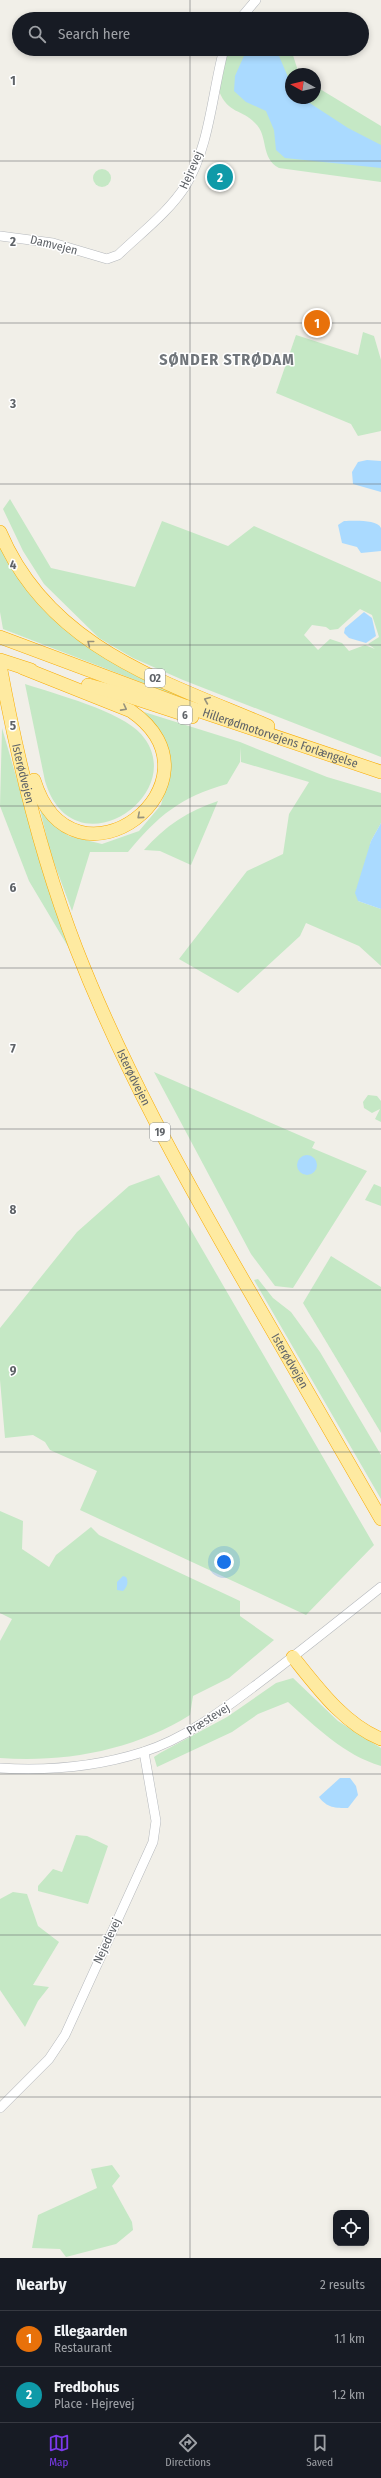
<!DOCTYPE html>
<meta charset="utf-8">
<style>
body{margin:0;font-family:"Fira Sans Condensed",sans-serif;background:#242831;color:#f1f3f6}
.controls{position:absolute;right:12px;bottom:12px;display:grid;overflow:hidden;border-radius:8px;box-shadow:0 2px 6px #0003}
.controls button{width:36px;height:36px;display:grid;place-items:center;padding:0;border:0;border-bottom:1px solid #363941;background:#171b24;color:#f1f3f6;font:20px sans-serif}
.compass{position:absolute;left:285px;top:68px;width:36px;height:36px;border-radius:50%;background:#171b24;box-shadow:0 2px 6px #0003;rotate:278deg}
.you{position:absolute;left:224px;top:1562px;width:14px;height:14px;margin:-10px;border:3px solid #fff;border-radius:50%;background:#1a73e8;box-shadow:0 0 0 6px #1a73e833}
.badge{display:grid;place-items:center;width:26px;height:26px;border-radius:50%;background:#7c3aed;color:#fff;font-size:13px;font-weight:700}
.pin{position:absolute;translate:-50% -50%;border:2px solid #fff;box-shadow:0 1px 4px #0006}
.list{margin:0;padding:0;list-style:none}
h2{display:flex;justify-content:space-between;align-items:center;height:52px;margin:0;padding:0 16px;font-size:17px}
h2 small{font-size:13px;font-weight:400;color:#9ea1a6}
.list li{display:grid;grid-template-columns:26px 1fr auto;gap:12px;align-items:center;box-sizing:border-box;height:56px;padding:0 16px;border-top:1px solid #363941}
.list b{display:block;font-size:15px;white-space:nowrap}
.list p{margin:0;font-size:13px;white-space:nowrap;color:#9ea1a6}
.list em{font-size:13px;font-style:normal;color:#9ea1a6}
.icon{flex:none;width:22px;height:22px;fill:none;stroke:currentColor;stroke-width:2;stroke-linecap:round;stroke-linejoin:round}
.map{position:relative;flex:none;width:381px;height:2258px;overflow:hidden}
.search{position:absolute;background:#171b24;box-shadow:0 2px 6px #0003;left:12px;right:12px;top:12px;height:44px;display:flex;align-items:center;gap:10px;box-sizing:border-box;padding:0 14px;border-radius:22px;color:#9ea1a6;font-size:15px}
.sheet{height:164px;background:#171b24}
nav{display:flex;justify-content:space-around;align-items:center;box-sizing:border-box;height:56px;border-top:1px solid #363941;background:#171b24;font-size:11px;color:#9ea1a6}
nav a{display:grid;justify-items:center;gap:2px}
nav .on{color:#7c3aed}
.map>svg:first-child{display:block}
.green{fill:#c5e8c5;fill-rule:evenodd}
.water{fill:#aadaff}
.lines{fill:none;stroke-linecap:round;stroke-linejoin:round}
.tertiary-casing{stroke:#b5b8bc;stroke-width:10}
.trunk-casing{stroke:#f9ab00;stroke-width:14}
.tertiary{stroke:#fff;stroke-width:9}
.trunk{stroke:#feeaa1;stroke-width:13}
.oneway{stroke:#97927c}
.grid{fill:none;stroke:#5f6368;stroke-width:1;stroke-opacity:0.55}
.labels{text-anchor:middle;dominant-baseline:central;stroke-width:3;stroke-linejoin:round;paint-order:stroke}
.shield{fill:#fff;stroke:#8f9295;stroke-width:1}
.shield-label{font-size:11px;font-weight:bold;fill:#5f6368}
.street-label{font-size:12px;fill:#5f6368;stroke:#fff}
.district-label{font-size:16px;font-weight:bold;letter-spacing:1px;fill:#70757a;stroke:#fff}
.grid-label{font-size:13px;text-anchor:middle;font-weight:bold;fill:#5f6368;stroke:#fff;stroke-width:3;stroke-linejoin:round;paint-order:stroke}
</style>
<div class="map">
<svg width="381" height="2258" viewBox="0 0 381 2258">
<rect width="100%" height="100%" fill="#f1efe8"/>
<!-- green -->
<g class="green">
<path d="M228 49H291L299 74H291V98H315V86L381 126V182L279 168C260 158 269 136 255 123 242 109 228 114 219 91Z"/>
<circle cx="102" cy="178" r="9"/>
<path d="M363 332 374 336 381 360V431L358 436 351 424 276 393 296 335 358 355Z"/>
<path d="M10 499 51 568 135 587 162 521 228 546 254 526 381 582V757L183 680 133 658 99 638 44 584 23 551 3 509ZM360 609 372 615 379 637 368 644 375 649 365 645 349 651 342 643 330 639 318 650 304 635 312 625 326 627 330 630 338 629Z"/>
<path d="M0 545C41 634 117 665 200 705L3 629 0 612Z"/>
<path d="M25 684C55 694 121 711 141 734 193 793 73 875 45 781Z"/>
<path d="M144 712 240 742 327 777 381 793V823L371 841 358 901 381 909V966L359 946 306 923 300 936 238 993 179 959 247 871 283 854 289 814 309 782 241 762 240 747V762L227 784C180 797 158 816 128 852H90L72 911 50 852 40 809 50 822 69 836 102 844 139 831 161 805 168 777 166 746 153 723Z"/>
<path d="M2 728 45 876 76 960 29 881 0 806Z"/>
<path d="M218 801 191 865 160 851 144 850C165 826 188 811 218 801Z"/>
<path d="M154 1072 315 1142 312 1148 367 1171 293 1288 275 1286 251 1254Z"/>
<path d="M368 1095 377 1096 381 1101V1122L375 1119 380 1109 372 1113 364 1108 363 1102Z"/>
<path d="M159 1175 374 1545 306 1615 80 1510 97 1471 50 1450 45 1442 33 1435 5 1438 0 1380V1328L77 1232 129 1186Z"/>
<path d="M374 1184 381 1187V1206L365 1200Z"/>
<path d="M331 1256 381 1287V1433L303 1303Z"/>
<path d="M258 1279 273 1298 291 1312 320 1352 381 1455V1499L254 1280Z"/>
<path d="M0 1511 23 1521 22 1549 49 1567 56 1555 91 1527 99 1535 240 1601V1616L274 1640 229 1678 193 1696 190 1715C135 1750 64 1763 0 1758V1641L12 1619 0 1613Z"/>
<path d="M293 1678 338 1721 381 1748V1766C344 1755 316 1727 288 1702L258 1714 232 1732 157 1767 154 1757 160 1753 227 1717 276 1683Z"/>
<path d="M76 1835 87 1836 108 1846 88 1904 38 1891V1886L53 1869 62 1872Z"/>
<path d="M13 1892 27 1894 38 1926 59 1942 33 1985 49 1987 38 2001 25 2027 0 1990V1899Z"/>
<path d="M112 2165 120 2176 112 2186 132 2222 133 2230 116 2244 66 2257 60 2249 32 2248 38 2215 97 2188 91 2169Z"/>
</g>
<!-- water -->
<g class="water">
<path d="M247 49H276L291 84V98H302L348 128 381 145V168L285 158 276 150 274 130 266 111 246 102 234 91 235 76Z"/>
<path d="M367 460 381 461V492L353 484 352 472 358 462Z"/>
<path d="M344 521C353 521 377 519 381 528 381 534 381 545 381 551L361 553 357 547 342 543 338 525Z"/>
<path d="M364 612 372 618 376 636 366 643 349 638 344 633 345 628Z"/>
<path d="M381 823V909L358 901 355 893 371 841Z"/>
<circle cx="307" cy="1165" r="10"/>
<path d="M123 1576 126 1577C129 1582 127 1587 123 1591L117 1590V1582Z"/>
<path d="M340 1778H350L356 1786 358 1795 348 1808C335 1808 327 1808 319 1797Z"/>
</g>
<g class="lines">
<!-- tertiary casing -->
<g class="tertiary-casing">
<g id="tertiary">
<path d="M240 19 256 0"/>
<path d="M0 236 53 243 107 259 118 255C141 233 169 212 186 185 210 145 212 93 224 49"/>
<path d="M0 1768C49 1771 96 1767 143 1752 187 1738 224 1709 260 1682 301 1651 341 1619 381 1587"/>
<path d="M0 2108 49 2059 65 2035 153 1842 156 1821 144 1752"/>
</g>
</g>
<!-- trunk casing -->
<g class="trunk-casing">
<g id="trunk">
<path d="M0 532C49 648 163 681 268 726"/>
<path id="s1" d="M0 637 185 706 381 772"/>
<path d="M0 660 31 670"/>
<path id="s2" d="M0 665C17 758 42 860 76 948 122 1066 183 1176 246 1285 291 1363 336 1441 381 1519"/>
<path d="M23 668 131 711C233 782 73 905 34 780"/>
<path d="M88 685 125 695 192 717"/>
<path d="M293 1657C317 1687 344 1724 381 1739"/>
</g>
</g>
<!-- tertiary -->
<use href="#tertiary" class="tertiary"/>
<!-- trunk -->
<use href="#trunk" class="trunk"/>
</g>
<!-- one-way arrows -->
<defs><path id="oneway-chevron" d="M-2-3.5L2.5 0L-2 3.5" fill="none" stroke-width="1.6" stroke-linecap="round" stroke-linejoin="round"/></defs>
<g class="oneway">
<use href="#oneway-chevron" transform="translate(90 643) rotate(-142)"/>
<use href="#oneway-chevron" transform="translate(207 700) rotate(-157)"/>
<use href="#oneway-chevron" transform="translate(124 708) rotate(28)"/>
<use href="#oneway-chevron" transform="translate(140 816) rotate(139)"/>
</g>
<!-- grid -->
<path class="grid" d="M190 0V19M190 49V2258M0 161H381M0 323H381M0 484H381M0 645H381M0 806H381M0 968H381M0 1129H381M0 1290H381M0 1452H381M0 1613H381M0 1774H381M0 1935H381M0 2097H381"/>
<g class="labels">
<!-- shield labels -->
<g class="shield">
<rect x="145" y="669" width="20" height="18" rx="3"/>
<rect x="178" y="706" width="14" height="18" rx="3"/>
<rect x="150" y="1123" width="20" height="18" rx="3"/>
</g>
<g class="shield-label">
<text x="155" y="678">O2</text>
<text x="185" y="715">6</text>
<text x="160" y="1132">19</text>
</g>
<!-- street labels -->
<g class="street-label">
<text transform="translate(191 170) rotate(-66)">Hejrevej</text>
<text transform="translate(54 245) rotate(14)">Damvejen</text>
<text stroke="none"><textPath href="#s1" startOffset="298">Hillerødmotorvejens Forlængelse</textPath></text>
<text stroke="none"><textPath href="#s2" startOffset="111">Isterødvejen</textPath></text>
<text stroke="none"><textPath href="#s2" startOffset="435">Isterødvejen</textPath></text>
<text stroke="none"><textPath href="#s2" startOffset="759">Isterødvejen</textPath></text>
<text transform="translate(208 1719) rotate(-32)">Præstevej</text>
<text transform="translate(107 1941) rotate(-65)">Nejedevej</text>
</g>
<!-- district labels -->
<g class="district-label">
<text x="227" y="359">SØNDER STRØDAM</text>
</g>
</g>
<g class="grid-label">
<text x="13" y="85">1</text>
<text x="13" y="246">2</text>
<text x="13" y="408">3</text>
<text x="13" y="569">4</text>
<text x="13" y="730">5</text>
<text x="13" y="892">6</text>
<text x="13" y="1053">7</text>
<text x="13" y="1214">8</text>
<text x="13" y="1375">9</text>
</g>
</svg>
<div class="controls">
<button><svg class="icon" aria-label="locate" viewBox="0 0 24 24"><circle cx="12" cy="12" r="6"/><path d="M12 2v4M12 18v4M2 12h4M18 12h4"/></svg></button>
</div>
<svg class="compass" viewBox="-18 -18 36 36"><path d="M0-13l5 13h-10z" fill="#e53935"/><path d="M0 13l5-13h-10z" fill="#9ea1a6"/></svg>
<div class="you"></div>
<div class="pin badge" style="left:317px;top:323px;background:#e8710a">1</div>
<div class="pin badge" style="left:220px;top:177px;background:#0f9aa8">2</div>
<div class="search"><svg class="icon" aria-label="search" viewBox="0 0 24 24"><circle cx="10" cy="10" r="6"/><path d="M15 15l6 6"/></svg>Search here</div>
</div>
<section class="sheet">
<h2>Nearby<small>2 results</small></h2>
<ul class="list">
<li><span class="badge" style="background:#e8710a">1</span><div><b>Ellegaarden</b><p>Restaurant</p></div><em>1.1 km</em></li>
<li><span class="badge" style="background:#0f9aa8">2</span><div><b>Fredbohus</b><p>Place · Hejrevej</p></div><em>1.2 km</em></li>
</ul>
</section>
<nav>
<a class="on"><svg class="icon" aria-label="map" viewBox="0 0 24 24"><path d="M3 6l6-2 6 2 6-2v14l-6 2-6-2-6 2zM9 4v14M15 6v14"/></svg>Map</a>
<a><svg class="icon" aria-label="directions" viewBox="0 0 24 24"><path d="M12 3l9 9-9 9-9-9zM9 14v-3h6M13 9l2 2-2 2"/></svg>Directions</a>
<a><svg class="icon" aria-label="saved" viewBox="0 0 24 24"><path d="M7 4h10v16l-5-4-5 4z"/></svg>Saved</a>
</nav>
